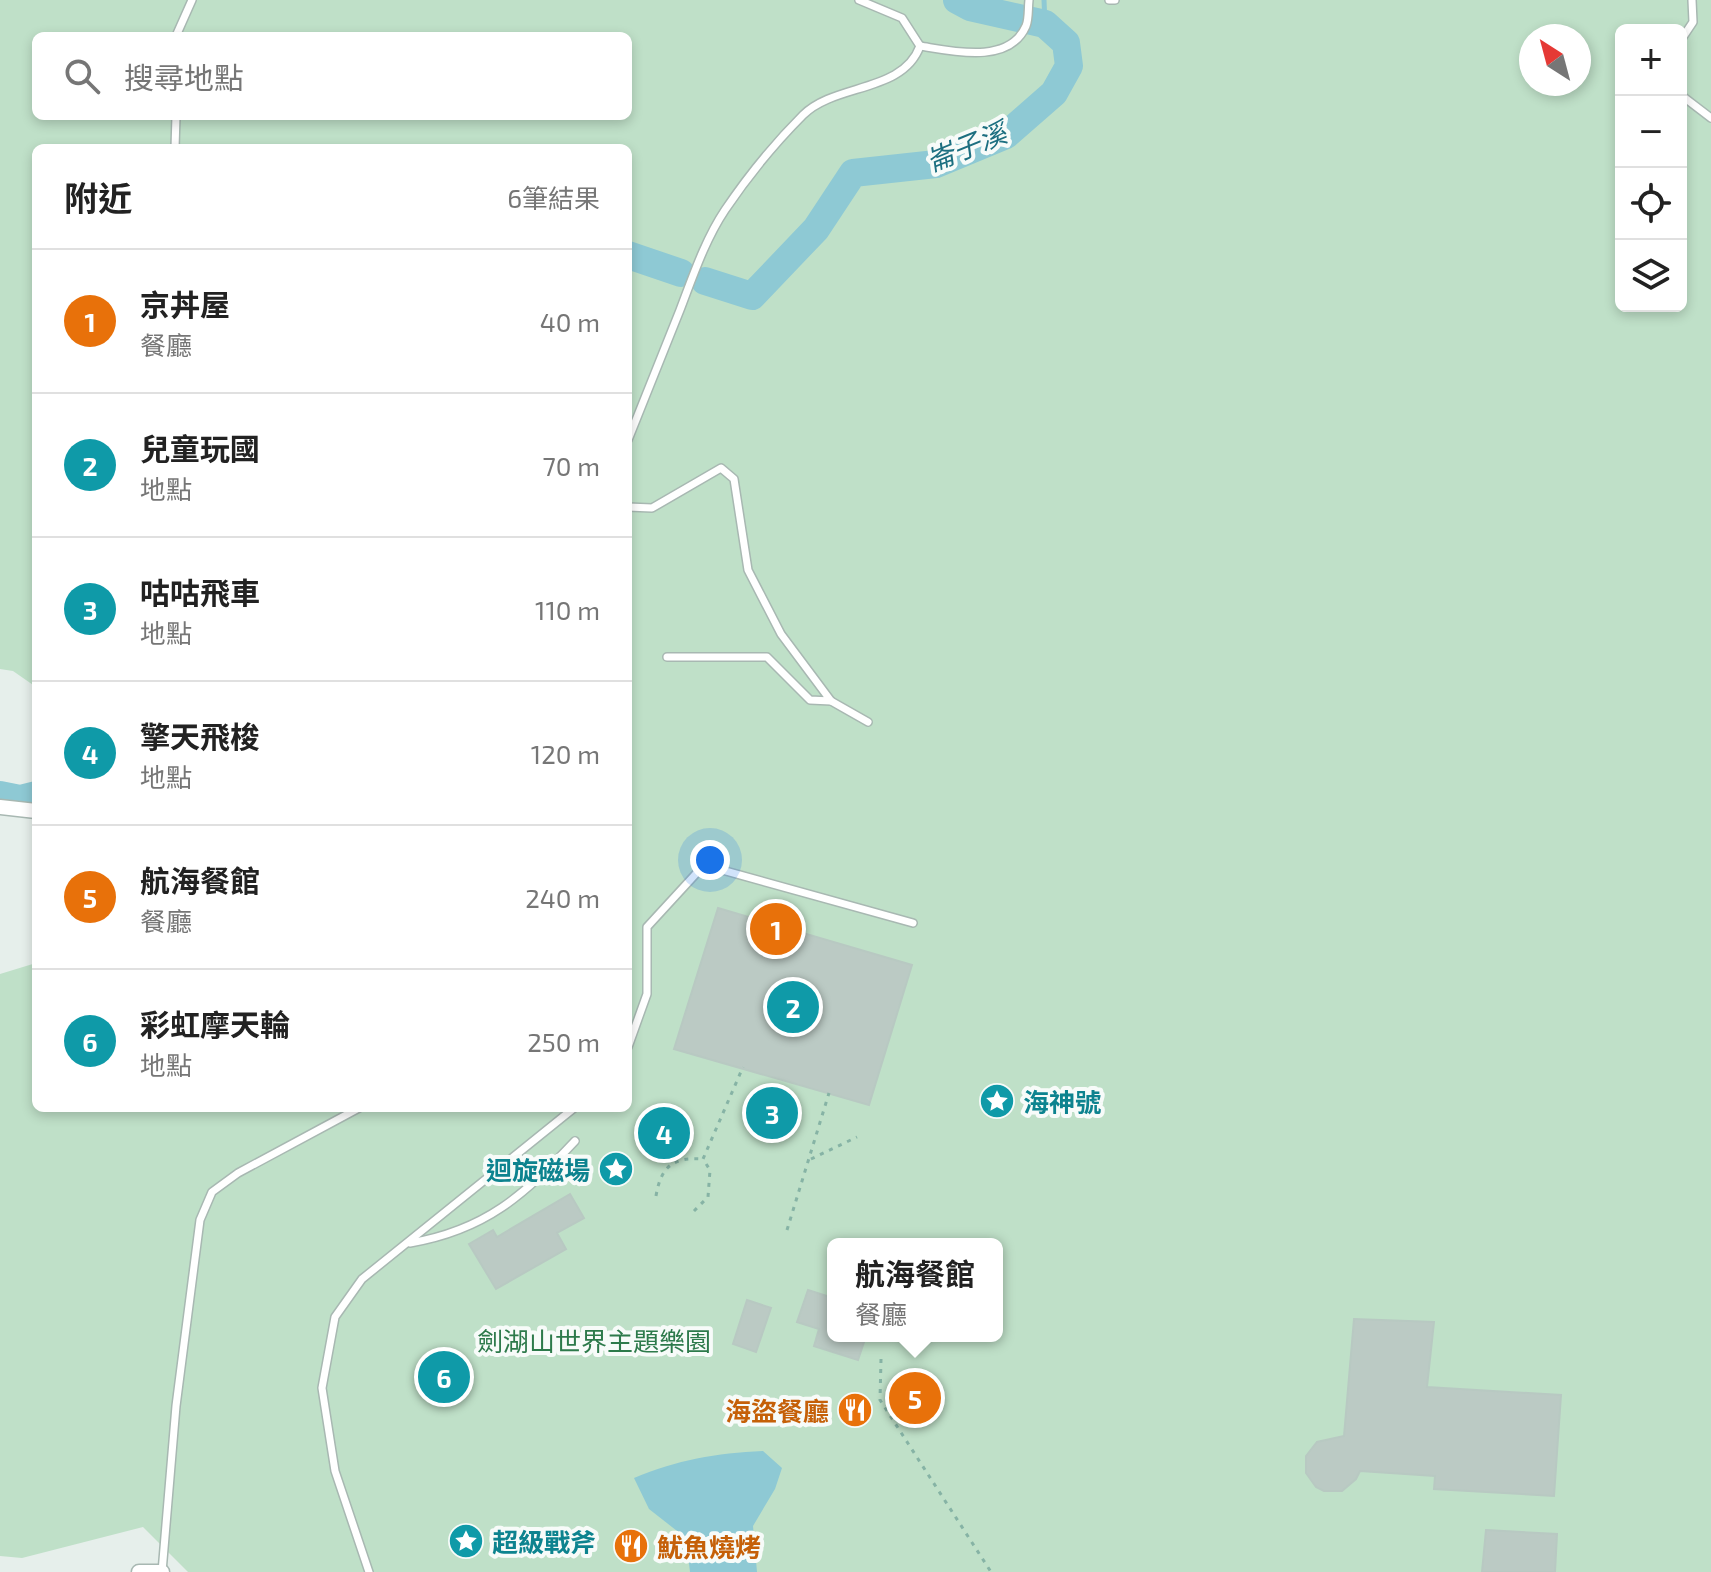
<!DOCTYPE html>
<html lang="zh-TW">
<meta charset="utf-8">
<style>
body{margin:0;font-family:"Exo 2","Noto Sans TC",sans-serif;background:#f2f2f2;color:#222}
.controls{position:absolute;right:24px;top:24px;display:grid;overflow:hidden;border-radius:12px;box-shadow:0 4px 12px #0003}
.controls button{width:72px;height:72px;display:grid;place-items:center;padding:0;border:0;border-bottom:2px solid #e0e0e0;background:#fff;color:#222;font:40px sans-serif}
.compass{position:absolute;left:1519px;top:24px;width:72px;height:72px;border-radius:50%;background:#fff;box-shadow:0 4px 12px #0003;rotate:324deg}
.you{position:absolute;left:710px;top:860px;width:28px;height:28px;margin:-20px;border:6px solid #fff;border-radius:50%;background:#1a73e8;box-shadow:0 0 0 12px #1a73e833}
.badge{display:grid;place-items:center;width:52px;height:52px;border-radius:50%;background:#804e3d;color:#fff;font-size:26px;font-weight:700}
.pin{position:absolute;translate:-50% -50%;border:4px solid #fff;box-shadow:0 2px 8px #0006}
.popup{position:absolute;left:827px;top:1238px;width:176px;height:104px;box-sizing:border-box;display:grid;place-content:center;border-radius:12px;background:#fff;filter:drop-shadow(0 2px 6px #0005);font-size:26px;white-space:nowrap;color:#767676}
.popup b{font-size:30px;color:#222}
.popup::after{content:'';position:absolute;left:50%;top:100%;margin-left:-16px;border:16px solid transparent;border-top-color:#fff}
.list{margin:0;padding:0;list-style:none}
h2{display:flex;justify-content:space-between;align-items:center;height:104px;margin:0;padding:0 32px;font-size:34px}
h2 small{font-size:26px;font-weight:400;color:#767676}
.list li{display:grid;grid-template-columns:52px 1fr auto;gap:24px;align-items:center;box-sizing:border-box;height:144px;padding:0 32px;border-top:2px solid #e0e0e0}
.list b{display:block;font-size:30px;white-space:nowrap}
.list p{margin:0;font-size:26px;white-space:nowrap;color:#767676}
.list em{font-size:26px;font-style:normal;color:#767676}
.icon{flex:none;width:44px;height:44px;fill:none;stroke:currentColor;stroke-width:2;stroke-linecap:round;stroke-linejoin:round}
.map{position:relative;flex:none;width:1711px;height:1572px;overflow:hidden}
.search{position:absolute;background:#fff;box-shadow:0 4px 12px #0003;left:32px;top:32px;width:600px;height:88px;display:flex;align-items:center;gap:20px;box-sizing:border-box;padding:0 28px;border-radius:12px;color:#767676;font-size:30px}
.panel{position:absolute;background:#fff;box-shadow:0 4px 12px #0003;left:32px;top:144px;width:600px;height:968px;border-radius:12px}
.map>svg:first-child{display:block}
.green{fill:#bfe0c8;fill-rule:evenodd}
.water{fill:#8ec9d4}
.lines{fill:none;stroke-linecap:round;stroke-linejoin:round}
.stream{stroke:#8ec9d4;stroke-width:5}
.river{stroke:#8ec9d4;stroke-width:28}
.building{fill:#bbcac4;stroke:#b8c9c2;stroke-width:2}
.lane-casing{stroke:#a8b8b2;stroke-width:10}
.street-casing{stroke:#a8b8b2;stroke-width:17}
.path{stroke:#86b3a5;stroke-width:3;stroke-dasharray:4 6;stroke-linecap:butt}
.lane{stroke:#fff;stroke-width:7}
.street{stroke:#fff;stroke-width:14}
.labels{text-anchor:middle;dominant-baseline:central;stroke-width:8;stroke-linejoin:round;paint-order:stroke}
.culture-label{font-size:26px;font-weight:bold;fill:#0d838f;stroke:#f7fbf9;text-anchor:start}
.park-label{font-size:26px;fill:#2d7a4b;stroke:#f7fbf9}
.food-label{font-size:26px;font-weight:bold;fill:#c56008;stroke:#f7fbf9;text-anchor:end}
.water-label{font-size:28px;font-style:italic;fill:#1c6f80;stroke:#f7fbf9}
</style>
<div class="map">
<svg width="1711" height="1572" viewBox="0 0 1711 1572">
<rect width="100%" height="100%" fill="#e6efeb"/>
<!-- green -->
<path class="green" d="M0 0H1711V1572H188L143 1527 22 1558 0 1556V974L36 963V1108H628V148H36V687L13 671 0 669ZM1621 30H1681V306H1621ZM36 36H628V116H36ZM1531 36H1579V84H1531ZM833 1244H997V1336H833Z"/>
<!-- water -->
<path class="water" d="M763 1451 782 1468 775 1489 753 1526 757 1572H690L686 1538 649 1509 634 1478C677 1460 716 1453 763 1451Z"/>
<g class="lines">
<!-- stream -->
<path class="stream" d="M1044 0 1045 24"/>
<!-- river -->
<g class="river">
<path d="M628 255 681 273"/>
<path d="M705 281 752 296 816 229 853 173 936 164 1006 135 1054 93 1069 66 1066 43 1045 24 970 7 957 0"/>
<path d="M0 795 20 799 36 795"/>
</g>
</g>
<!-- building -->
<g class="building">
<path d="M718 908 912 965 869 1105 674 1049Z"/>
<path d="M570 1194 584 1218 557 1233 566 1249 496 1289 469 1244 493 1230 497 1237Z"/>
<path d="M808 1290 833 1298V1336H866L858 1360 814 1346 819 1329 797 1322Z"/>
<path d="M747 1300 771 1308 756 1352 733 1344Z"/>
<path d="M1354 1319 1434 1322 1427 1387 1561 1395 1554 1496 1434 1489 1435 1476 1360 1471 1356 1479 1342 1491H1324L1316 1487 1306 1473V1456L1317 1442 1344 1436Z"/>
<path d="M1486 1530 1557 1534 1555 1572H1482Z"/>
</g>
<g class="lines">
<!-- lane casing -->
<g class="lane-casing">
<g id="lane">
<path d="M1109 0H1115"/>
<path d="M176 36 192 0"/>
<path d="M1681 40 1693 22 1692 0"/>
<path d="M920 46C952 51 1009 65 1026 26 1029 19 1028 8 1029 0"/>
<path d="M1681 95 1711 118"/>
<path d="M175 148 176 116"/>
<path d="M628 440C645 397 663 353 680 310 693 276 705 240 725 210 748 176 774 144 803 115 835 83 903 93 920 46L902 18 859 0"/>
<path d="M628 507 652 508 721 468 734 479 748 570 781 634 831 701 810 700 767 657H667"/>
<path d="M831 701 868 722"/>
<path d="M628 1047 647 994V927L704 865 913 923"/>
<path d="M410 1243C486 1230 524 1195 575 1141"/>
<path d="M162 1572 176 1406 200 1220 212 1192 238 1173 359 1108"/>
<path d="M369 1572 335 1471 322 1388 335 1317 362 1279 574 1108"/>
</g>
</g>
<!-- street casing -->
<g class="street-casing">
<g id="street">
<path d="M0 807 36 811"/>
<path d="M139 1572H162"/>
</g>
</g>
<!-- path -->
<g class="path">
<path d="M811 1159 857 1137"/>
<path d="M656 1196C661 1166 673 1157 703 1159"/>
<path d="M694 1211 708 1197 710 1170 703 1159 743 1067"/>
<path d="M787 1230 829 1093"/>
<path d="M881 1359 880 1400 991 1572"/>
</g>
<!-- lane -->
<use href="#lane" class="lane"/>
<!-- street -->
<use href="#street" class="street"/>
</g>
<!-- icons -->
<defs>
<g id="sight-disc" transform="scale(1.8)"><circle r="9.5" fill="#0f9aa8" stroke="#f7fbf9"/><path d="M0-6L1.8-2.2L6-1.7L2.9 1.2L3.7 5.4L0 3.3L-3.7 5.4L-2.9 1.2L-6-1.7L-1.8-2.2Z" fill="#fff"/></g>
<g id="restaurant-disc" transform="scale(1.8)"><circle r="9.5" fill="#e8710a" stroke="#f7fbf9"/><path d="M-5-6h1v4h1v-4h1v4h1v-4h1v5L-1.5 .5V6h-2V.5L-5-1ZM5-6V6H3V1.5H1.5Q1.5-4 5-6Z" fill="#fff"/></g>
</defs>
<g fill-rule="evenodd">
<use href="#sight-disc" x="997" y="1101"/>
<use href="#sight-disc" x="616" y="1169"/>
<use href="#restaurant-disc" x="855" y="1410"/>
<use href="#sight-disc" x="466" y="1541"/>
<use href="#restaurant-disc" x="631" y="1546"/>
</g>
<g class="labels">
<!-- culture labels -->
<g class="culture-label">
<text x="1023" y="1101">海神號</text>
<text x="590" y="1169" text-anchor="end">迴旋磁場</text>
<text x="492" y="1541">超級戰斧</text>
</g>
<!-- park labels -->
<g class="park-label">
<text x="594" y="1340">劍湖山世界主題樂園</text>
</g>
<!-- food labels -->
<g class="food-label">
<text x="829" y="1410">海盜餐廳</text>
<text x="657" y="1546" text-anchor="start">魷魚燒烤</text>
</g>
<!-- water labels -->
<g class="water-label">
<text transform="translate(966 146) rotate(-22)">崙子溪</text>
</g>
</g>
</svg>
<div class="controls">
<button>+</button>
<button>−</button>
<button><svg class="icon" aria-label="locate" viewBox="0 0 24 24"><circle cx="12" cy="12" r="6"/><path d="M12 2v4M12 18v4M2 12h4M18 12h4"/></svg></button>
<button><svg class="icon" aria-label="layers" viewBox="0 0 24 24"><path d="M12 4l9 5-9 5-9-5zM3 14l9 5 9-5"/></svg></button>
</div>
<svg class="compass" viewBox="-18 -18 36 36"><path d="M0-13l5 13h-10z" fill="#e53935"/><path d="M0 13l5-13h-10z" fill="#767676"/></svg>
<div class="you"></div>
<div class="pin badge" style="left:776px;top:929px;background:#e8710a">1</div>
<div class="pin badge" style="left:793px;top:1007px;background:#0f9aa8">2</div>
<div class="pin badge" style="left:772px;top:1113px;background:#0f9aa8">3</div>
<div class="pin badge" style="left:664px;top:1133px;background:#0f9aa8">4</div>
<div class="pin badge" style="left:915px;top:1398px;background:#e8710a">5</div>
<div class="popup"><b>航海餐館</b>餐廳</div>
<div class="pin badge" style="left:444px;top:1377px;background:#0f9aa8">6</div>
<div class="search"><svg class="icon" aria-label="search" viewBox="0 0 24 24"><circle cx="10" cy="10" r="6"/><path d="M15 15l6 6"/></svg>搜尋地點</div>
<section class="panel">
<h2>附近<small>6筆結果</small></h2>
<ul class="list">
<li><span class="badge" style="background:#e8710a">1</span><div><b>京丼屋</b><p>餐廳</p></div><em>40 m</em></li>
<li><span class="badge" style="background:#0f9aa8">2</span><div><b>兒童玩國</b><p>地點</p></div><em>70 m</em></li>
<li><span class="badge" style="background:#0f9aa8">3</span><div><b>咕咕飛車</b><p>地點</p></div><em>110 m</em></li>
<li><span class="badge" style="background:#0f9aa8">4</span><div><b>擎天飛梭</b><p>地點</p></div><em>120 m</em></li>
<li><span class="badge" style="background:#e8710a">5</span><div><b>航海餐館</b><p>餐廳</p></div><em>240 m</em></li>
<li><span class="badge" style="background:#0f9aa8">6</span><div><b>彩虹摩天輪</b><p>地點</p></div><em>250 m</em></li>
</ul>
</section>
</div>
